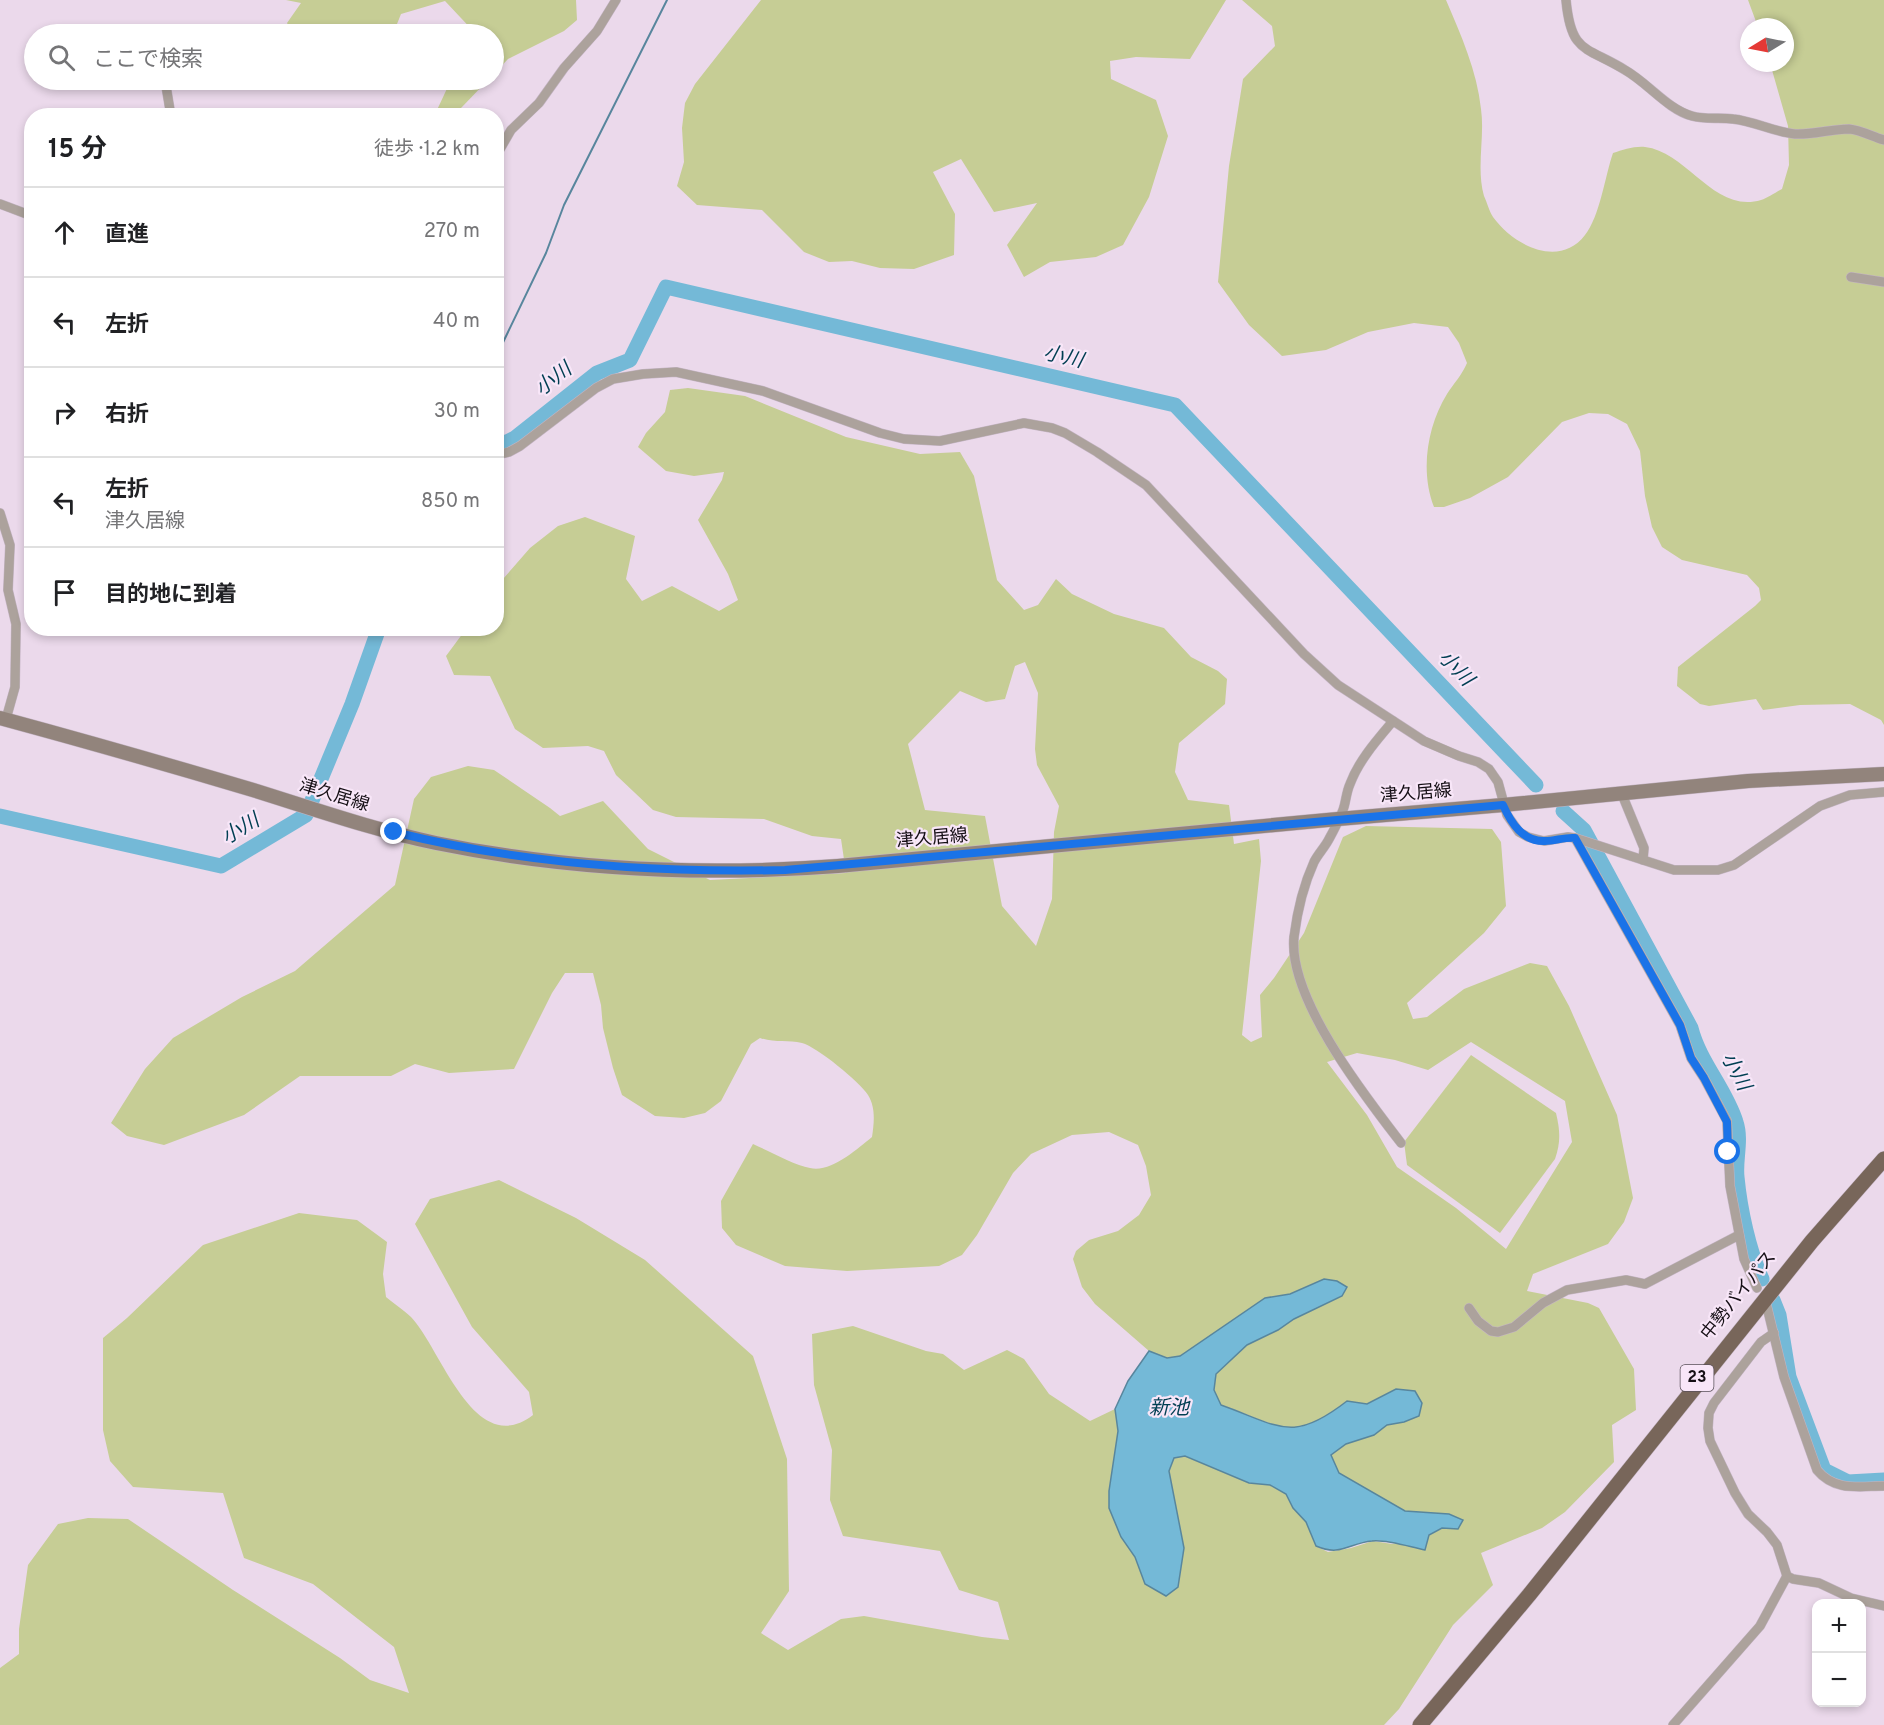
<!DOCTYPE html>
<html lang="ja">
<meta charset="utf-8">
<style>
body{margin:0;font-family:Overpass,"Noto Sans JP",sans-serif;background:#f2f2f2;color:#202124}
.controls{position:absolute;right:18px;bottom:18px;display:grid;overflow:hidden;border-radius:12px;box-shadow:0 3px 9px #0003}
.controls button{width:54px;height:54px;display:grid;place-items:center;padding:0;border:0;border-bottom:2px solid #e0e0e0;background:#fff;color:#202124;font:30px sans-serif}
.compass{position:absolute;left:1740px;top:18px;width:54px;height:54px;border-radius:50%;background:#fff;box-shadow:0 3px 9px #0003;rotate:260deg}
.stop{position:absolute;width:18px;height:18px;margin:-14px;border:4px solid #1a73e8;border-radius:50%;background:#fff}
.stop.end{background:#1a73e8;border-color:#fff;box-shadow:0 2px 6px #0008}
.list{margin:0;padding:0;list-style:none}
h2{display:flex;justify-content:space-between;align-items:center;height:78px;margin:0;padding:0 24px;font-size:26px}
h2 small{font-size:20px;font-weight:400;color:#757577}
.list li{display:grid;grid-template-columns:39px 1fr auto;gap:18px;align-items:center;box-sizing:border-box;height:90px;padding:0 24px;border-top:2px solid #e0e0e0}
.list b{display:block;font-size:22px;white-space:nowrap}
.list p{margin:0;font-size:20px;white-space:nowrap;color:#757577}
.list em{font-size:20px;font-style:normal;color:#757577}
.icon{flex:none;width:33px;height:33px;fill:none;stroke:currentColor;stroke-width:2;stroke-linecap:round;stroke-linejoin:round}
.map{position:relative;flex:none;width:1884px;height:1725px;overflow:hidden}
.search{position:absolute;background:#fff;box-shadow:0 3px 9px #0003;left:24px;top:24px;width:480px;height:66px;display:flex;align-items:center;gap:15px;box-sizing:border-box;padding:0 21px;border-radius:33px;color:#757577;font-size:22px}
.panel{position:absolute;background:#fff;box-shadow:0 3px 9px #0003;left:24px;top:108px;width:480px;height:528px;border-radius:24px}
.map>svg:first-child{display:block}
.green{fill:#c6cd95;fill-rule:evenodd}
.water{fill:#74b9d7;stroke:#58869d;stroke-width:1.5}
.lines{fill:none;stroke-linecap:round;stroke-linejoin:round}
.stream{stroke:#58869d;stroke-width:2}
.river{stroke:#74b9d7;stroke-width:15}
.minor-casing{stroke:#c4b5c4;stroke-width:10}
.secondary-casing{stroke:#c4b5c4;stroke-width:15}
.trunk-casing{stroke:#c4b5c4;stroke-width:16}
.minor{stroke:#aca29c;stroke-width:9}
.secondary{stroke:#92847c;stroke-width:14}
.trunk{stroke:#78665a;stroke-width:15}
.route{stroke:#1a73e8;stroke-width:8}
.labels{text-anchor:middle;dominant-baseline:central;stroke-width:4.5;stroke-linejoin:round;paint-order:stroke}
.shield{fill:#f8e6f8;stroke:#595059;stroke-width:1.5}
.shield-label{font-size:16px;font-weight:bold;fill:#150f15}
.street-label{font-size:18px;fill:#150f15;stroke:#f8e6f8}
.water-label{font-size:20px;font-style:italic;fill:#003e52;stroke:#f8e6f8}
</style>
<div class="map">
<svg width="1884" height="1725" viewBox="0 0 1884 1725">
<rect width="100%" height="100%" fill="#ebd9eb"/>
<!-- green -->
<g class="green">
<path d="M286 0H576L577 20 564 31 508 59 494 74V34H476L445 1 401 14 393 34H293L287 23 301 3Z"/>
<path d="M761 0H1226L1190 59 1136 57 1110 61 1111 79 1156 100 1168 136 1149 197 1123 245 1096 257 1050 262 1024 277 1007 245 1037 203 994 212 961 159 933 172 955 214 954 255 914 269 880 268 852 261 829 262 804 252 762 210 697 205 677 186 684 162 682 128 685 103 695 84Z"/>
<path d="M1242 0H1446C1461 35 1477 71 1481 109 1485 137 1476 168 1484 196 1487 202 1489 211 1493 217 1513 245 1559 269 1585 235 1600 216 1605 176 1613 153 1623 150 1634 146 1645 147 1688 152 1714 214 1761 200 1768 198 1776 192 1782 189L1789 165 1788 126 1770 63H1785V27H1758L1748 0H1884V725L1881 720 1850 704 1800 705 1763 710 1756 699 1709 706 1700 704 1677 686 1678 667 1755 606 1761 600 1759 588 1747 575 1682 560 1662 547 1652 527 1645 496 1640 451 1627 424 1608 414 1589 413 1562 422 1508 477 1470 498 1444 507H1434C1420 472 1427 426 1447 394 1454 383 1462 375 1467 363L1459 343 1448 327 1414 323 1368 332 1326 350 1282 356 1249 325 1218 282 1229 166 1243 79 1275 46 1272 26Z"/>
<path d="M451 80H488L461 108 437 110Z"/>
<path d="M688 388 745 396 846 437 920 454 960 452 974 476 997 580 1024 610 1038 605 1056 579 1072 594 1114 614 1164 628 1191 657 1218 671 1227 679 1225 704 1179 743 1175 772 1188 800 1229 805 1234 844 1259 839 1261 861 1242 1035 1251 1042 1262 1037 1260 995 1274 978 1304 933 1343 837 1366 826 1492 829 1501 842 1506 906 1484 933 1407 1003 1413 1019 1427 1017 1464 989 1530 963 1547 966 1569 1006 1617 1115 1633 1198 1624 1222 1608 1244 1533 1274 1527 1291 1588 1303 1599 1308 1634 1369 1636 1410 1612 1425 1614 1462 1565 1512 1542 1528 1481 1553 1493 1585 1453 1625 1399 1709 1384 1725H0V1668L19 1654V1629L28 1565 58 1524 88 1518 128 1519 233 1590 340 1658 370 1680 409 1693 394 1647 313 1584 244 1558 223 1493 133 1487 110 1461 103 1430V1338L127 1318 203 1245 299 1213 357 1220 387 1242 383 1274 386 1297C394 1304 404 1310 411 1317 442 1350 474 1460 533 1415L529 1392 472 1327 415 1224 430 1199 499 1180 576 1218 645 1260 753 1356 787 1459 789 1591 761 1633 788 1650 841 1619 864 1616 982 1637 1009 1640 998 1602 959 1590 940 1551 843 1536 830 1500 832 1450 814 1385 812 1334 853 1326 926 1351 943 1354 964 1370 1007 1350 1024 1359 1049 1394 1090 1421 1115 1409 1118 1431 1109 1491V1508L1121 1537 1135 1557 1145 1584 1178 1587 1184 1548 1169 1471 1174 1458 1185 1456 1249 1483 1270 1485 1286 1494 1293 1508 1306 1522 1316 1546 1328 1552 1351 1548 1373 1541 1392 1544 1429 1535 1442 1528 1449 1514 1405 1511 1338 1473 1331 1455 1346 1444 1374 1435 1387 1425 1404 1422 1396 1389 1367 1404 1347 1401C1290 1445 1281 1425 1221 1405L1214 1391 1216 1374 1247 1345 1278 1330 1294 1319 1342 1296 1347 1287 1324 1279 1290 1294 1265 1298 1180 1356 1167 1358 1149 1351 1095 1304 1082 1287 1073 1259 1076 1251 1089 1240 1118 1231 1139 1215 1151 1195 1146 1166 1138 1145 1109 1132 1072 1135 1031 1154 1013 1173 977 1235 962 1255 939 1266 847 1271 785 1266 736 1245 722 1228 721 1201 753 1144C769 1151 794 1165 810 1168 831 1173 857 1149 872 1137 874 1123 876 1108 868 1095 860 1082 817 1047 802 1043 788 1040 775 1043 760 1038L751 1044 721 1101 705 1113 684 1118 655 1116 622 1095 613 1068 603 1028 601 1005 593 973H565L552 993 514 1069 449 1073 415 1064 391 1076H300L244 1115 164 1145 127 1136 111 1123 145 1069 173 1038 242 997 295 971 395 885 414 799 431 777 468 766 494 770 550 808 560 816 603 801 648 849 710 880 846 873 841 839 812 836 764 819 676 817 653 810 616 775 604 751 588 746 543 748 515 729 490 676 454 675 446 656 466 629 496 628 497 586 530 548 558 526 585 517 635 536 626 579 642 601 672 586 719 611 738 600 728 574 698 520 722 480 724 472 694 476 666 471 638 447 646 433 665 412 670 390ZM1025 662 1038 693 1035 749 1037 765 1059 806 1054 832 1052 899 1036 946 1002 906 985 816 925 810 908 744 960 691 986 702 1005 699 1015 666ZM1471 1042 1565 1101 1572 1142 1506 1249 1456 1208 1397 1167 1367 1115 1327 1062 1357 1053 1395 1060 1428 1070Z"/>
<path d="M1471 1055 1556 1113C1560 1130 1561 1142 1555 1159L1500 1233 1407 1165 1404 1142Z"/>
</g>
<!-- water -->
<path class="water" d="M1324 1279 1337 1281 1347 1287 1342 1296 1294 1319 1278 1330 1247 1345 1216 1374 1214 1390 1221 1405C1280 1426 1292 1444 1347 1401L1367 1404 1396 1389 1415 1391 1422 1403 1419 1416 1404 1422 1387 1425 1374 1435 1346 1444 1331 1455 1339 1473 1405 1511 1449 1514 1463 1520 1458 1529 1442 1528 1429 1535 1425 1550C1410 1547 1386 1539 1372 1541 1349 1543 1341 1557 1316 1546L1306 1522 1293 1508 1286 1494 1270 1485 1249 1483 1185 1456 1174 1458 1169 1471 1184 1548 1178 1587 1166 1596 1145 1584 1135 1557 1121 1537 1109 1508V1491L1118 1431 1115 1409 1128 1381 1149 1351 1167 1358 1180 1356 1265 1298 1290 1294Z"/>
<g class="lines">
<!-- stream -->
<path class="stream" d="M496 357 546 253 564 205 667 0"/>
<!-- river -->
<g class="river">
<path d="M496 444 507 442 515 438 597 373 630 360 666 287 1175 405 1536 785"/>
<path d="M1563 811 1584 830 1691 1028C1700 1063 1726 1089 1736 1122 1742 1140 1735 1160 1737 1177 1740 1209 1749 1251 1762 1279"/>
<path d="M0 816 221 866 306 815 352 704 379 628"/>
<path d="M1773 1300 1779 1315 1789 1377 1824 1470 1848 1482 1884 1480"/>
</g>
<!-- minor casing -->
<g class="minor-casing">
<g id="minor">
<path d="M1566 0C1571 54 1586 46 1625 70 1648 83 1667 109 1692 116 1706 120 1720 117 1733 119 1754 121 1773 132 1795 134 1813 135 1831 129 1849 129 1861 130 1873 137 1884 140"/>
<path d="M165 80 171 116"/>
<path d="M496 156 511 130 539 103 564 68 597 31 616 0"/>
<path d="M0 204 32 216"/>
<path d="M1851 277 1884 282"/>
<path d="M496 455 509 452 520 446 596 388 613 379 643 374 676 372 763 391 880 433 904 439 940 441 1024 423 1052 428 1065 433 1097 452 1146 485 1304 654 1338 685 1424 741 1459 756 1478 762 1489 769 1498 782 1507 815 1519 832 1528 837 1544 841 1568 837 1575 838 1674 870H1718L1734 865 1820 806 1850 795 1884 792"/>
<path d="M0 513 10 545 8 590 16 624 15 687 6 719"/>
<path d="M1393 721C1377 740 1359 760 1350 784 1346 793 1346 802 1343 810 1339 820 1334 830 1329 839 1325 847 1318 854 1314 862 1304 884 1297 913 1294 937 1288 998 1364 1095 1401 1143"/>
<path d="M1621 792 1644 848 1643 860"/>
<path d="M1575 838 1680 1025 1691 1058 1704 1078 1727 1121 1730 1186 1744 1259 1757 1288"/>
<path d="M1767 1307 1784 1377 1817 1470C1835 1492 1860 1486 1884 1486"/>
<path d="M1469 1308 1478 1321 1491 1331 1498 1332 1514 1327 1543 1303 1567 1290 1626 1280 1645 1284 1739 1235"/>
<path d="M1774 1333 1761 1342 1714 1403 1709 1413 1708 1428 1710 1441 1735 1493 1748 1514 1767 1532 1777 1545 1787 1576 1793 1579 1819 1583 1851 1598 1884 1606"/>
<path d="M1673 1725 1760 1626 1787 1576"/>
</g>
</g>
<!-- secondary casing -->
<g class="secondary-casing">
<path id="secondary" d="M0 718C85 741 169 765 253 790 314 809 374 830 436 843 568 870 704 876 838 866L1338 819 1503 805 1748 781 1884 774"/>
</g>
<!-- trunk casing -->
<g class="trunk-casing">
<path id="trunk" d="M1420 1725 1529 1595 1812 1241 1884 1159"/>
</g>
<!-- minor -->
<use href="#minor" class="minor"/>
<!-- secondary -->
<use href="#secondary" class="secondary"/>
<!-- trunk -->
<use href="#trunk" class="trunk"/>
</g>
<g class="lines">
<!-- route -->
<path class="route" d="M394 832C522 864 653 873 785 870L1503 805C1511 823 1523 842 1545 841 1555 841 1565 837 1575 838L1680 1025 1691 1058 1704 1078 1727 1122 1728 1152"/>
</g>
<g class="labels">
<!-- shield labels -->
<rect class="shield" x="1680.5" y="1365" width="33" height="26" rx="4.5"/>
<g class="shield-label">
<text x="1697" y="1378">23</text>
</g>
<!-- street labels -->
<g class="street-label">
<text transform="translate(1416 794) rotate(-5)">津久居線</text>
<text transform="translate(334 796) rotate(17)">津久居線</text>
<text transform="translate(932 839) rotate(-5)">津久居線</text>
<text transform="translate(1739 1296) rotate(-51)">中勢バイパス</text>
</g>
<!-- water labels -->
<g class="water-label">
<text transform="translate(1063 358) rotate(13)">小川</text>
<text transform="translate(554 380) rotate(-38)">小川</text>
<text transform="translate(1455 669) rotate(46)">小川</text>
<text transform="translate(241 830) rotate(-31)">小川</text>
<text transform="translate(1735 1072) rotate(62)">小川</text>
<text x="1169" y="1409">新池</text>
</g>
</g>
</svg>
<div class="controls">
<button>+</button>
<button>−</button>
</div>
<svg class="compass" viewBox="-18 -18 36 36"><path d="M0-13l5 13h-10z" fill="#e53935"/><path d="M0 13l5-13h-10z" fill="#757577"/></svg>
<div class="stop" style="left:1728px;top:1152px"></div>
<div class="stop end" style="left:394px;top:832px"></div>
<div class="search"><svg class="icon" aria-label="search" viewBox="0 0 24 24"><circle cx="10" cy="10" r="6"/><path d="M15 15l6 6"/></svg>ここで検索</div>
<section class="panel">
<h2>15 分<small>徒歩 · 1.2 km</small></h2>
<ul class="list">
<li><svg class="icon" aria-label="ahead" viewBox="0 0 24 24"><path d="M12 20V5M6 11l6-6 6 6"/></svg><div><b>直進</b></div><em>270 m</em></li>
<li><svg class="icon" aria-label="left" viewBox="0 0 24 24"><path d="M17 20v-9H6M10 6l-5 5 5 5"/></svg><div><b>左折</b></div><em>40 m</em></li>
<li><svg class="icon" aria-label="right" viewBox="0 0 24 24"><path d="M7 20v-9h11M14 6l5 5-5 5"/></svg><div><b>右折</b></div><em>30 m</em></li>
<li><svg class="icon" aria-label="left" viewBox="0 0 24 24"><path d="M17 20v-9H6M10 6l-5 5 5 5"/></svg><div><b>左折</b><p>津久居線</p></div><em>850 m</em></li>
<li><svg class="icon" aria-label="arrive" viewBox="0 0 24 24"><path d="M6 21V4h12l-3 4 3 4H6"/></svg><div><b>目的地に到着</b></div></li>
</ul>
</section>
</div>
